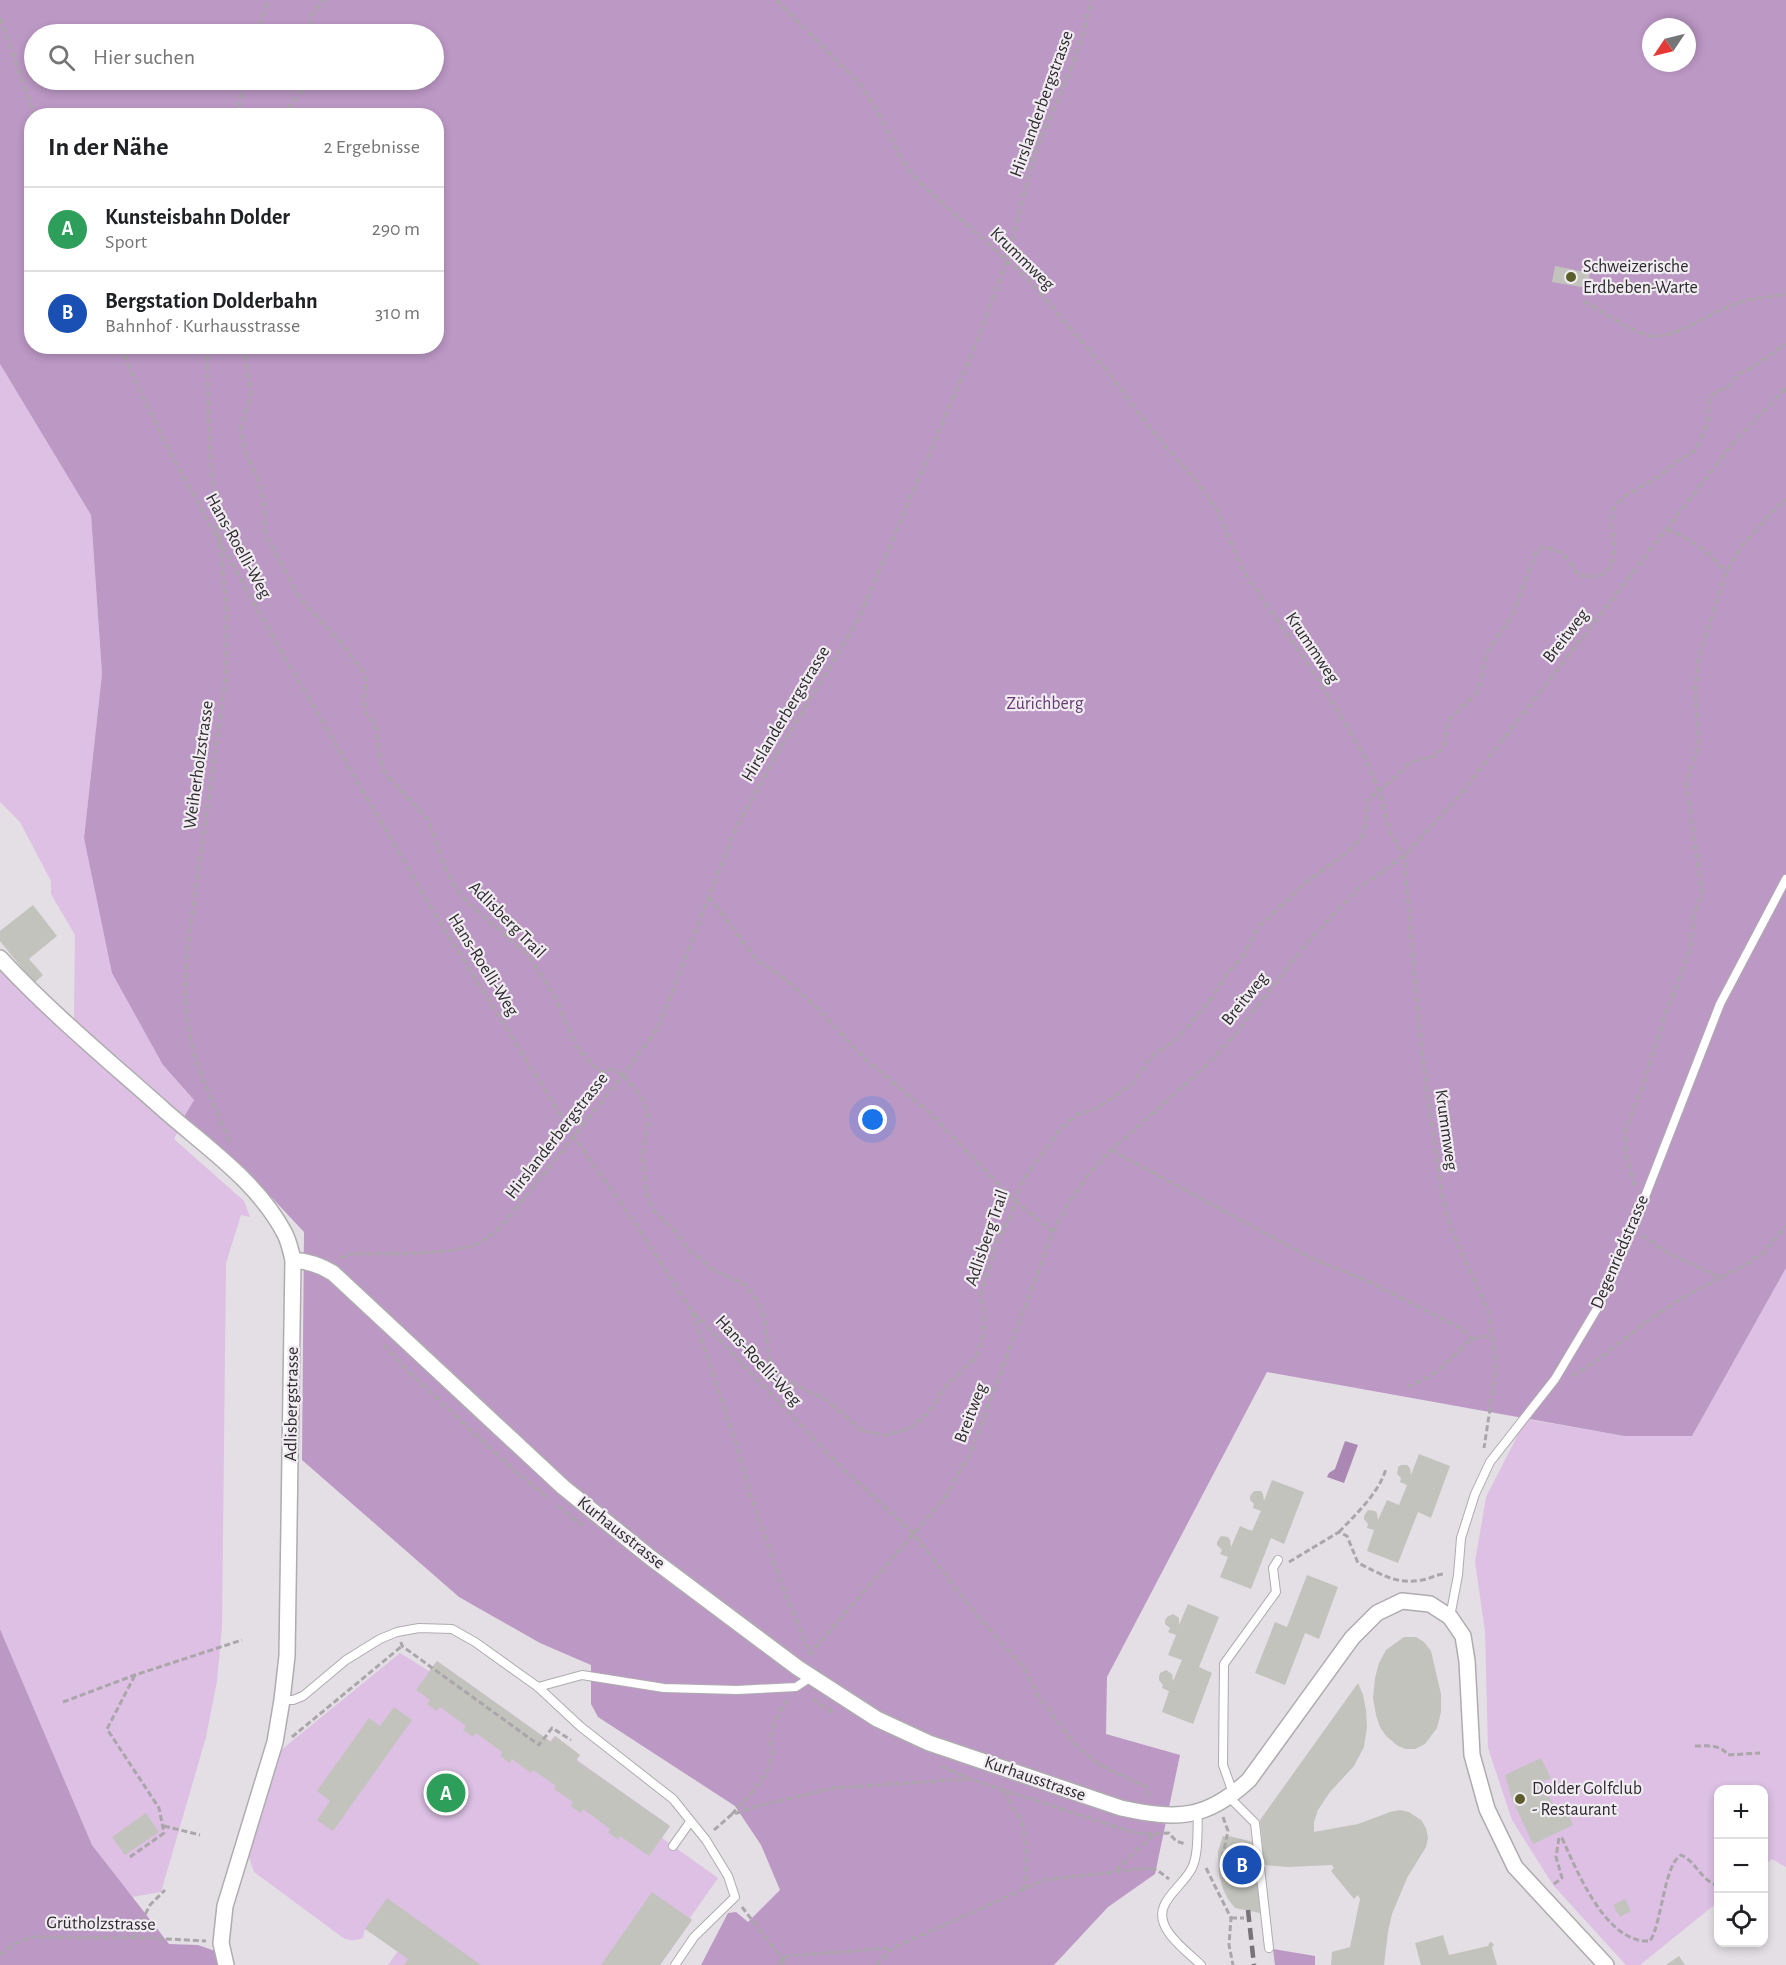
<!DOCTYPE html>
<html lang="de">
<meta charset="utf-8">
<style>
body{margin:0;font-family:"Alegreya Sans",sans-serif;background:#f6f6f6;color:#202124}
.controls{position:absolute;right:18px;bottom:18px;display:grid;overflow:hidden;border-radius:12px;box-shadow:0 3px 9px #0003}
.controls button{width:54px;height:54px;display:grid;place-items:center;padding:0;border:0;border-bottom:2px solid #e0e0e0;background:#fff;color:#202124;font:30px sans-serif}
.compass{position:absolute;left:1642px;top:18px;width:54px;height:54px;border-radius:50%;background:#fff;box-shadow:0 3px 9px #0003;rotate:235deg}
.you{position:absolute;left:873px;top:1120px;width:21px;height:21px;margin:-15px;border:4px solid #fff;border-radius:50%;background:#1a73e8;box-shadow:0 0 0 9px #1a73e833}
.badge{display:grid;place-items:center;width:39px;height:39px;border-radius:50%;background:#5b5e2b;color:#fff;font-size:20px;font-weight:700}
.pin{position:absolute;translate:-50% -50%;border:3px solid #fff;box-shadow:0 2px 6px #0006}
.list{margin:0;padding:0;list-style:none}
h2{display:flex;justify-content:space-between;align-items:center;height:78px;margin:0;padding:0 24px;font-size:26px}
h2 small{font-size:20px;font-weight:400;color:#757577}
.list li{display:grid;grid-template-columns:39px 1fr auto;gap:18px;align-items:center;box-sizing:border-box;height:84px;padding:0 24px;border-top:2px solid #e0e0e0}
.list b{display:block;font-size:22px;white-space:nowrap}
.list p{margin:0;font-size:20px;white-space:nowrap;color:#757577}
.list em{font-size:20px;font-style:normal;color:#757577}
.icon{flex:none;width:33px;height:33px;fill:none;stroke:currentColor;stroke-width:2;stroke-linecap:round;stroke-linejoin:round}
.map{position:relative;flex:none;width:1786px;height:1965px;overflow:hidden}
.search{position:absolute;background:#fff;box-shadow:0 3px 9px #0003;left:24px;top:24px;width:420px;height:66px;display:flex;align-items:center;gap:15px;box-sizing:border-box;padding:0 21px;border-radius:33px;color:#757577;font-size:22px}
.panel{position:absolute;background:#fff;box-shadow:0 3px 9px #0003;left:24px;top:108px;width:420px;height:246px;border-radius:24px}
.map>svg:first-child{display:block}
.green{fill:#ddc0e4}
.forest{fill:#bc98c5;fill-rule:evenodd}
.water{fill:#ab87b4}
.building{fill:#c3c3be}
.lines{fill:none;stroke-linecap:round;stroke-linejoin:round}
.service-casing{stroke:#afacb0;stroke-width:10}
.minor-casing{stroke:#afacb0;stroke-width:18}
.path{stroke:#aaa6aa;stroke-width:3;stroke-dasharray:6 3;stroke-linecap:butt}
.service{stroke:#fff;stroke-width:8}
.minor{stroke:#fff;stroke-width:15}
.rail{stroke:#777478;stroke-width:4.5;stroke-dasharray:12 6;stroke-linecap:butt}
.poi-dot{fill:#5b5e2b;stroke:#f0ecf1;stroke-width:2}
.labels{text-anchor:middle;dominant-baseline:central;stroke-width:4.5;stroke-linejoin:round;paint-order:stroke}
.street-label{font-size:18px;fill:#2d2b2d;stroke:#f0ecf1}
.poi-label{font-size:18px;fill:#2d2b2d;stroke:#f0ecf1;text-anchor:start}
.park-label{font-size:18px;fill:#693b74;stroke:#f0ecf1}
</style>
<div class="map">
<svg width="1786" height="1965" viewBox="0 0 1786 1965">
<rect width="100%" height="100%" fill="#e3dfe4"/>
<!-- green -->
<g class="green">
<path d="M0 364 91 515 102 674 84 838 163 1065 194 1100 174 1139 244 1201 250 1217 241 1215 226 1263 222 1627 217 1681 206 1737 161 1892 132 1897 92 1845 0 1629V968L67 1032 74 1020 75 935 51 894V881L20 822 0 802Z"/>
<path d="M1786 1268V1867L1772 1859 1764 1865V1790H1718V1902L1640 1965H1626L1553 1885 1512 1820 1488 1748 1485 1631 1475 1562 1486 1497 1526 1419 1624 1436H1692Z"/>
<path d="M400 1653 429 1671 437 1661 550 1741 555 1736 580 1755 577 1760 670 1826 662 1838 718 1878 690 1918 692 1920 660 1965H388L400 1948 365 1929 363 1938C355 1941 349 1941 342 1937L254 1872 249 1857 281 1750Z"/>
</g>
<!-- forest -->
<g class="forest">
<path d="M0 0H1786V1268L1692 1436H1624L1267 1372 1107 1677 1106 1734 1180 1755 1155 1874 1108 1907 1054 1965H701L728 1913 736 1912 748 1922 780 1890 761 1845 735 1806 598 1717 591 1704V1665L540 1643 459 1597 302 1460 304 1232 260 1185 184 1117 194 1100 163 1065 112 973 84 838 102 674 91 515 0 364ZM1651 27H1687V63H1651ZM34 34H434V80H34ZM32 116H436V346H32Z"/>
<path d="M0 1629 92 1845 169 1944 198 1945 215 1951 218 1965H0Z"/>
<path d="M1273 1949 1315 1956V1965H1275Z"/>
</g>
<!-- water -->
<path class="water" d="M1345 1441 1358 1445 1344 1483 1327 1477 1329 1473 1335 1469Z"/>
<!-- building -->
<g class="building">
<path d="M1555 266 1590 273 1587 288 1552 282Z"/>
<path d="M33 905 57 936 29 959 43 975 34 983 0 941V931Z"/>
<path d="M1419 1454 1450 1466 1431 1518 1418 1512 1398 1563 1367 1551 1374 1530 1367 1528 1368 1524 1364 1519V1516L1368 1510 1375 1511 1377 1513 1378 1520 1387 1500 1399 1505 1407 1485 1400 1482 1401 1478 1397 1474 1398 1467 1401 1465H1407L1410 1468 1411 1475Z"/>
<path d="M1272 1480 1304 1492 1284 1544 1271 1538 1251 1589 1220 1577 1228 1557 1220 1554 1222 1550 1217 1545V1542L1221 1536 1228 1537 1230 1540 1231 1547 1240 1526 1252 1531 1261 1511 1253 1508 1254 1504 1250 1500V1496L1254 1491H1261L1263 1494 1264 1501Z"/>
<path d="M1307 1575 1338 1587 1319 1639 1305 1633 1285 1685 1255 1673 1275 1622 1287 1627Z"/>
<path d="M1188 1604 1219 1617 1199 1667 1212 1673 1193 1724 1162 1712 1169 1691 1162 1688 1163 1685 1159 1680V1677L1160 1673 1166 1670 1172 1674 1173 1681 1182 1660 1168 1655 1176 1635 1168 1632 1170 1628 1165 1624V1620L1167 1617 1173 1614 1179 1618V1625Z"/>
<path d="M1404 1637H1416L1424 1642 1431 1651 1441 1694V1712L1437 1728 1425 1744 1415 1749H1406L1398 1746 1386 1736 1380 1727 1376 1715 1373 1698 1375 1678 1379 1663 1386 1650Z"/>
<path d="M437 1661 551 1742 555 1736 567 1745 580 1755 576 1760 670 1826 649 1856 620 1836 618 1840 608 1832 610 1829 583 1809 581 1813 570 1806 573 1802 554 1789 556 1786 533 1770 531 1773 512 1759 510 1763 500 1756 502 1752 476 1733 473 1737 463 1730 466 1726 440 1707 437 1711 427 1704 430 1700 416 1690Z"/>
<path d="M1358 1683 1363 1695 1366 1710 1367 1727 1364 1747 1354 1766 1330 1792 1318 1810 1314 1822V1832L1358 1824 1390 1812 1400 1810 1409 1812 1421 1820 1426 1828 1428 1838 1426 1847 1407 1878 1392 1914 1388 1932 1384 1965H1331L1332 1952 1350 1947 1360 1899 1358 1895 1354 1899 1331 1871 1334 1868 1332 1865 1287 1867 1265 1865 1255 1861 1260 1913 1235 1908 1228 1899 1223 1889 1219 1874 1218 1851 1223 1836 1229 1837V1836L1253 1842V1845L1263 1849 1260 1820Z"/>
<path d="M394 1707 412 1720 333 1831 317 1820 330 1801 317 1791 369 1718 380 1726Z"/>
<path d="M1541 1758 1551 1778 1542 1782 1555 1808 1564 1804 1573 1825 1533 1844 1511 1797 1505 1775Z"/>
<path d="M146 1813 159 1832 125 1855 112 1837Z"/>
<path d="M652 1892 692 1920 660 1965H601Z"/>
<path d="M387 1898 481 1965H404L408 1959 365 1929Z"/>
<path d="M1625 1899 1631 1911 1620 1917 1613 1905Z"/>
<path d="M1443 1935 1449 1955 1488 1946 1490 1942 1494 1944 1492 1948 1497 1965H1421L1415 1943Z"/>
<path d="M1679 1956 1685 1965H1666Z"/>
</g>
<g class="lines">
<!-- service casing -->
<g class="service-casing">
<g id="service">
<path d="M1450 1617 1458 1575 1461 1538 1475 1494 1490 1462 1555 1379 1598 1307 1632 1230 1720 1004 1786 879"/>
<path d="M538 1687 582 1675 664 1688 737 1690 796 1687 811 1677"/>
<path d="M282 1700H293L303 1696 346 1660 380 1639 397 1632 419 1628 452 1629 475 1642 538 1687 581 1727 673 1799 706 1840 728 1876 735 1897 694 1937 675 1965"/>
<path d="M1233 1793 1223 1765 1224 1664 1276 1592 1273 1568 1278 1560"/>
<path d="M1229 1797 1255 1823 1269 1948"/>
<path d="M1198 1813C1197 1830 1199 1853 1192 1868 1185 1882 1170 1892 1164 1906 1154 1929 1187 1951 1201 1965"/>
<path d="M673 1846 690 1822"/>
</g>
</g>
<!-- minor casing -->
<g class="minor-casing">
<g id="minor">
<path d="M0 958C51 1013 109 1061 164 1110 207 1148 258 1182 285 1234 289 1242 291 1251 293 1260L287 1656 282 1700 275 1742 225 1906 221 1943 226 1965"/>
<path d="M293 1260C309 1261 320 1265 333 1273L563 1487 651 1558 798 1668 877 1719 929 1743 1121 1808C1177 1820 1206 1820 1249 1780L1352 1638 1377 1613 1402 1601 1430 1604 1450 1617 1463 1636 1467 1661 1472 1755 1487 1809 1515 1867 1606 1965"/>
</g>
</g>
<!-- path -->
<g class="path">
<path d="M776 0 858 82 875 107 904 163 919 182 1027 278 1109 373 1144 421 1196 481 1217 510 1243 570 1320 682 1365 757 1379 791 1390 833 1404 856 1421 1047 1442 1196 1451 1229 1488 1310 1496 1360 1494 1383 1484 1448"/>
<path d="M0 18 35 116"/>
<path d="M257 34 268 0"/>
<path d="M307 34 313 12 325 0"/>
<path d="M237 116 244 80"/>
<path d="M283 116 304 88 307 80"/>
<path d="M1584 301C1599 310 1635 333 1650 336 1674 339 1705 316 1727 307 1745 299 1767 297 1786 294"/>
<path d="M121 346 134 379 173 458 277 644 432 909 573 1135 641 1232 692 1311 838 1464 913 1533 975 1613 1024 1668 1037 1694 1078 1748 1100 1765 1147 1787 1149 1798"/>
<path d="M209 346 207 360 210 454 227 612 226 676 188 943 185 990 187 1018 193 1050 201 1075 230 1143"/>
<path d="M243 346 251 393 240 431 247 456 257 477 264 501 265 534 301 600 339 640 363 671 367 682 363 701 366 713 375 723 380 758 385 774 428 819 443 863 452 882 466 901 528 955 555 997 576 1046 586 1058 601 1072 612 1069 623 1075 642 1097 649 1118 642 1156 647 1196 654 1211 675 1231 688 1249 714 1270 746 1285 759 1303 765 1321 769 1360 780 1375 799 1387 825 1399 863 1431 886 1435 911 1428 930 1411 946 1386 976 1357 983 1335 985 1316 980 1295 998 1240 1010 1217 1020 1185 1056 1134 1076 1115 1099 1107 1132 1084 1152 1056 1178 1038 1212 998 1224 977 1242 957 1259 926 1309 880 1349 851 1362 837 1366 821 1367 800 1394 779 1408 764 1417 760 1432 757 1441 750 1445 744 1447 724 1450 718 1476 694 1479 687 1487 652 1512 616 1536 552 1543 547C1564 551 1567 556 1577 574L1589 577 1601 575 1612 565 1615 545 1611 526 1613 510 1623 497 1660 476 1668 468 1697 449 1708 422V405L1711 396 1717 391 1727 388 1738 374 1749 369 1786 344"/>
<path d="M1667 529C1693 540 1707 551 1726 572"/>
<path d="M709 897 756 959 789 982 813 1004 864 1058 930 1113 1015 1201 1053 1232"/>
<path d="M1111 1150 1311 1258 1370 1282 1463 1329 1471 1339"/>
<path d="M1635 1186 1625 1154V1130L1642 1089 1664 1017 1690 950 1694 915 1702 893 1686 784 1699 742 1695 689 1700 652 1726 572 1741 547 1769 515 1786 499"/>
<path d="M1642 1235 1668 1253 1722 1278"/>
<path d="M340 1258 351 1254C384 1253 447 1256 477 1244 490 1238 500 1228 509 1217L623 1075 659 1026 734 832 774 759 858 620 942 424 977 341 1007 260 1034 156 1072 66 1084 31 1091 0"/>
<path d="M692 1312 734 1436 751 1496 779 1577 810 1654"/>
<path d="M384 1345 405 1368 479 1438 514 1470 548 1498"/>
<path d="M1572 1376 1596 1361 1650 1319 1687 1295 1745 1265 1763 1253 1786 1226"/>
<path d="M1408 1387 1429 1377 1440 1369 1471 1339 1491 1335"/>
<path d="M558 1506 583 1526"/>
<path d="M1339 1532C1357 1513 1378 1494 1386 1469"/>
<path d="M1289 1562 1339 1532 1347 1536 1358 1563C1381 1574 1396 1585 1422 1580 1430 1579 1436 1574 1445 1574"/>
<path d="M401 1642 402 1646 539 1745 552 1728 571 1740"/>
<path d="M809 1655 946 1496 971 1452 1053 1232 1069 1202 1089 1174 1111 1150 1204 1068 1233 1037 1310 939 1359 888 1404 856 1460 795 1734 442 1786 388"/>
<path d="M813 1699 835 1714"/>
<path d="M63 1702 135 1675 242 1640"/>
<path d="M292 1737 402 1646"/>
<path d="M1695 1746C1708 1746 1720 1744 1728 1755L1760 1753"/>
<path d="M941 1766 970 1779 1135 1833 1154 1834 1169 1833 1176 1841 1185 1844"/>
<path d="M1003 1791 1022 1822 1027 1852 1024 1889"/>
<path d="M732 1814C747 1797 767 1780 772 1757 773 1751 770 1745 771 1738 773 1724 780 1712 787 1700"/>
<path d="M1223 1817 1228 1831 1222 1859 1237 1861"/>
<path d="M164 1826 200 1835"/>
<path d="M714 1830 731 1815 758 1806 834 1788 968 1779"/>
<path d="M130 1857 164 1833 159 1808 107 1729 135 1675"/>
<path d="M1206 1868 1231 1918 1229 1945 1233 1965"/>
<path d="M1116 1870 1154 1834"/>
<path d="M1554 1884 1562 1878 1556 1857 1559 1838H1562C1577 1871 1606 1944 1650 1941 1662 1923 1664 1864 1681 1855 1697 1862 1699 1879 1718 1886"/>
<path d="M742 1907 787 1965"/>
<path d="M1231 1918H1244"/>
<path d="M133 1938 150 1905 165 1890"/>
<path d="M0 1955 16 1943 32 1937 149 1938 206 1941"/>
<path d="M779 1965 782 1959 788 1956 891 1948"/>
<path d="M876 1965 893 1948 1044 1880 1148 1868 1157 1870 1169 1879"/>
</g>
<!-- service -->
<use href="#service" class="service"/>
<!-- minor -->
<use href="#minor" class="minor"/>
<!-- rail -->
<path class="rail" d="M1248 1910 1254 1965"/>
</g>
<!-- markers -->
<g class="poi-dot">
<circle cx="1571" cy="277" r="6"/>
<circle cx="1520" cy="1799" r="6"/>
</g>
<g class="labels">
<!-- street labels -->
<g class="street-label">
<text transform="translate(1042 104) rotate(-70)">Hirslanderbergstrasse</text>
<text transform="translate(1022 259) rotate(44)">Krummweg</text>
<text transform="translate(238 546) rotate(61)">Hans-Roelli-Weg</text>
<text transform="translate(1566 636) rotate(-52)">Breitweg</text>
<text transform="translate(1312 648) rotate(56)">Krummweg</text>
<text transform="translate(786 714) rotate(-59)">Hirslanderbergstrasse</text>
<text transform="translate(199 765) rotate(-82)">Weiherholzstrasse</text>
<text transform="translate(507 920) rotate(45)">Adlisberg Trail</text>
<text transform="translate(483 965) rotate(58)">Hans-Roelli-Weg</text>
<text transform="translate(1245 999) rotate(-51)">Breitweg</text>
<text transform="translate(1446 1130) rotate(82)">Krummweg</text>
<text transform="translate(557 1136) rotate(-52)">Hirslanderbergstrasse</text>
<text transform="translate(987 1238) rotate(-71)">Adlisberg Trail</text>
<text transform="translate(1620 1252) rotate(-67)">Degenriedstrasse</text>
<text transform="translate(758 1361) rotate(47)">Hans-Roelli-Weg</text>
<text transform="translate(292 1404) rotate(-89)">Adlisbergstrasse</text>
<text transform="translate(971 1413) rotate(-69)">Breitweg</text>
<text transform="translate(621 1533) rotate(38)">Kurhausstrasse</text>
<text transform="translate(1035 1779) rotate(19)">Kurhausstrasse</text>
<text transform="translate(101 1924) rotate(1)">Grütholzstrasse</text>
</g>
<!-- poi labels -->
<g class="poi-label">
<text x="1583" y="267">Schweizerische<tspan x="1583" dy="21">Erdbeben-Warte</tspan></text>
<text x="1532" y="1789">Dolder Golfclub<tspan x="1532" dy="21">- Restaurant</tspan></text>
</g>
<!-- park labels -->
<g class="park-label">
<text x="1045" y="704">Zürichberg</text>
</g>
</g>
</svg>
<div class="controls">
<button>+</button>
<button>−</button>
<button><svg class="icon" aria-label="locate" viewBox="0 0 24 24"><circle cx="12" cy="12" r="6"/><path d="M12 2v4M12 18v4M2 12h4M18 12h4"/></svg></button>
</div>
<svg class="compass" viewBox="-18 -18 36 36"><path d="M0-13l5 13h-10z" fill="#e53935"/><path d="M0 13l5-13h-10z" fill="#757577"/></svg>
<div class="you"></div>
<div class="pin badge" style="left:446px;top:1793px;background:#2e9e5b">A</div>
<div class="pin badge" style="left:1242px;top:1865px;background:#1a4fb4">B</div>
<div class="search"><svg class="icon" aria-label="search" viewBox="0 0 24 24"><circle cx="10" cy="10" r="6"/><path d="M15 15l6 6"/></svg>Hier suchen</div>
<section class="panel">
<h2>In der Nähe<small>2 Ergebnisse</small></h2>
<ul class="list">
<li><span class="badge" style="background:#2e9e5b">A</span><div><b>Kunsteisbahn Dolder</b><p>Sport</p></div><em>290 m</em></li>
<li><span class="badge" style="background:#1a4fb4">B</span><div><b>Bergstation Dolderbahn</b><p>Bahnhof · Kurhausstrasse</p></div><em>310 m</em></li>
</ul>
</section>
</div>
